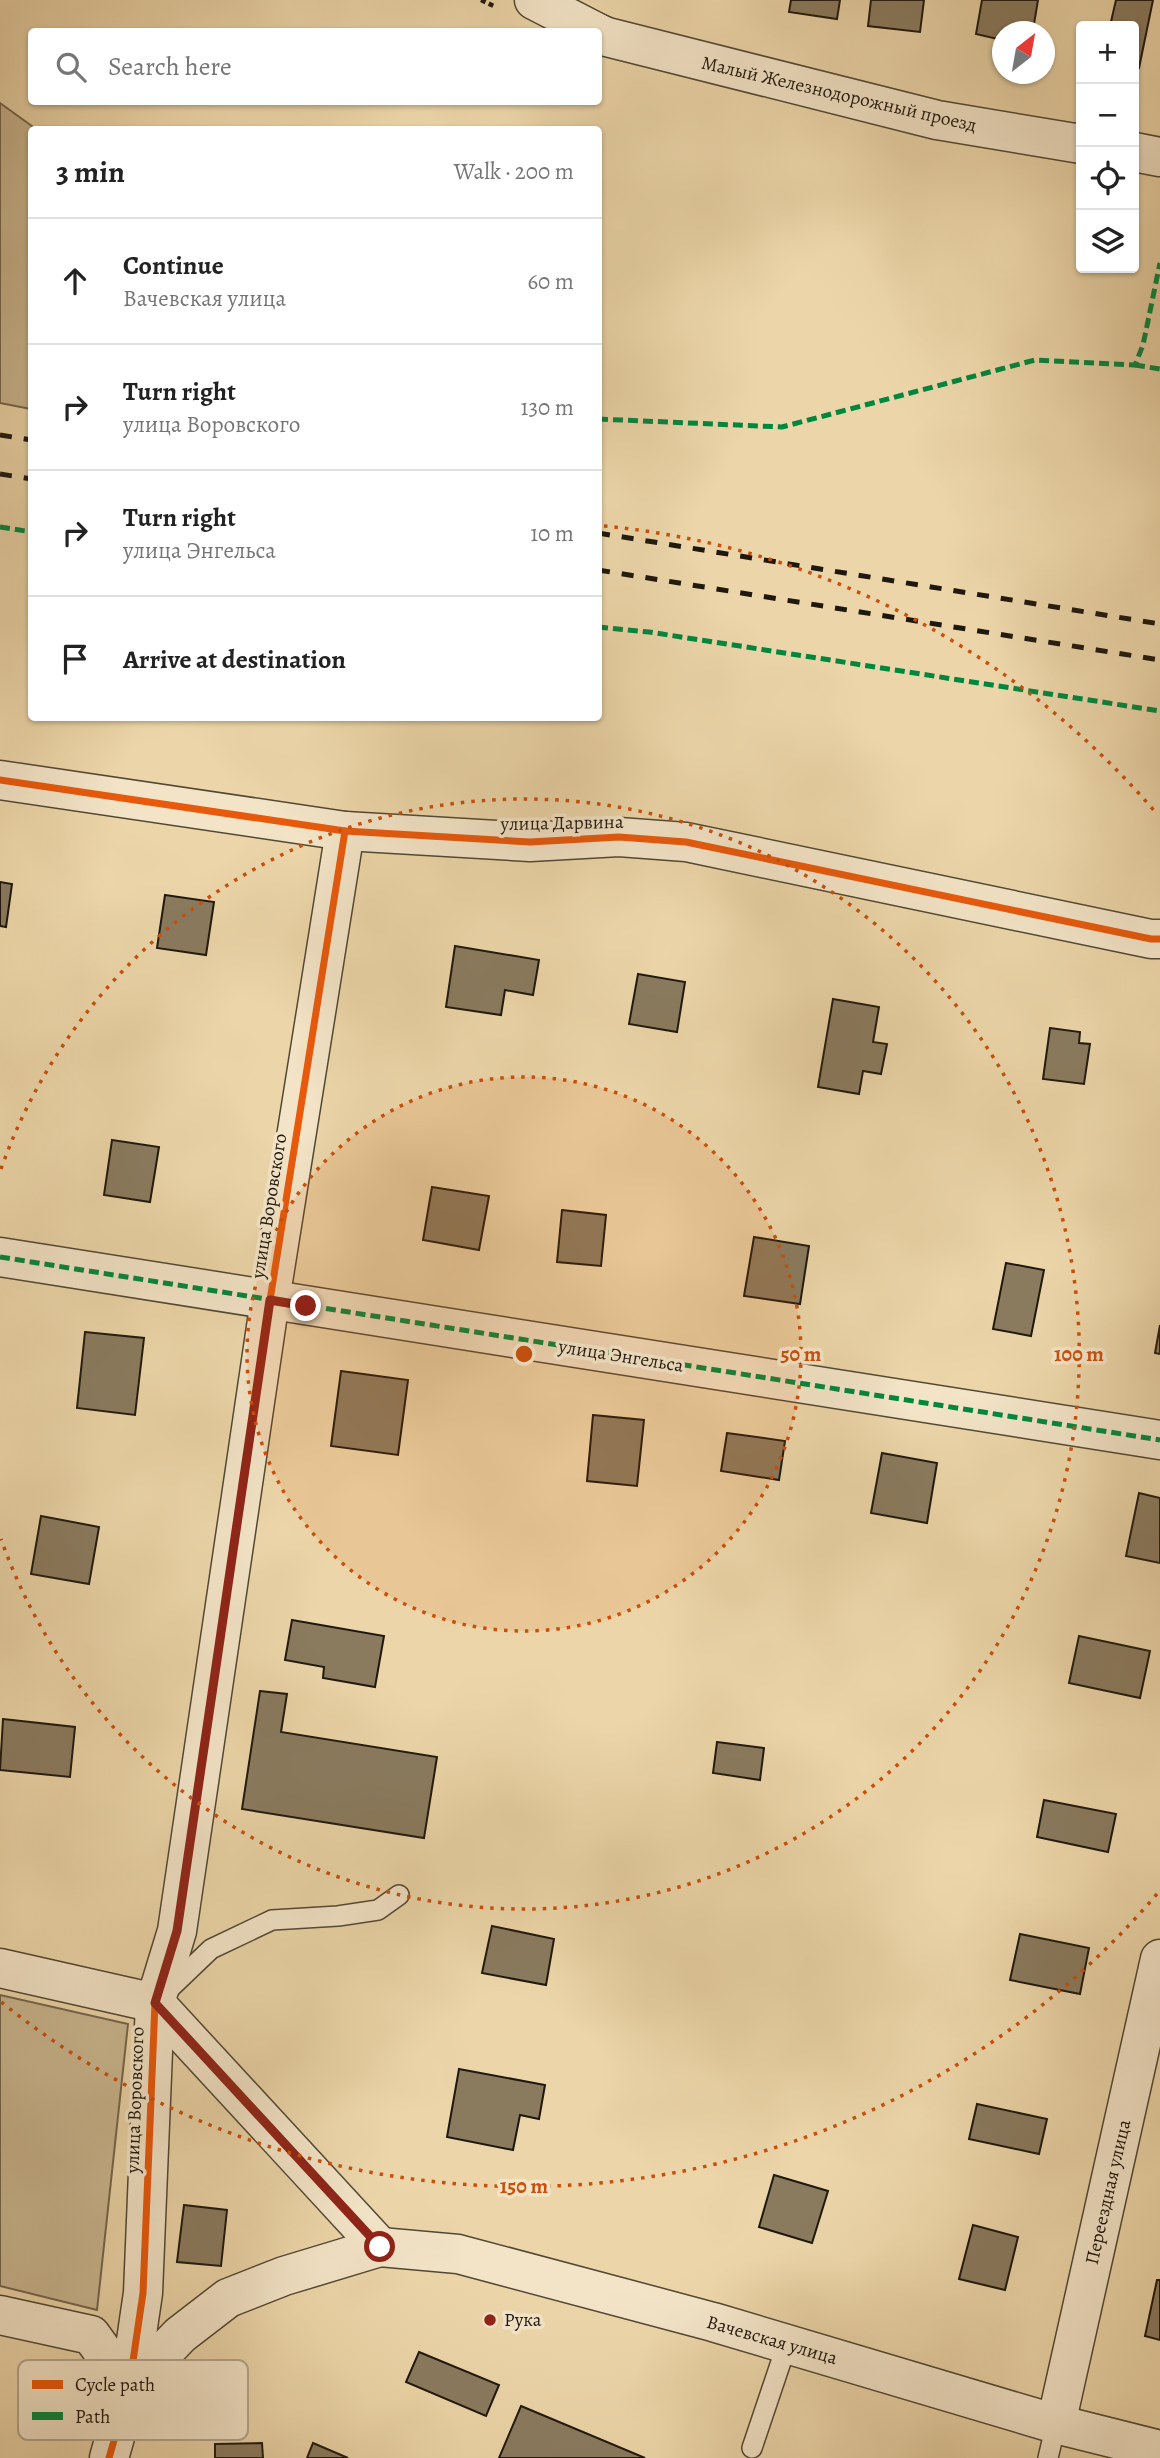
<!DOCTYPE html>
<meta charset="utf-8">
<style>
body{margin:0;font-family:Alegreya,serif;background:#f6f6f6;color:#222}
.controls{position:absolute;right:21px;top:21px;display:grid;overflow:hidden;border-radius:7px;box-shadow:0 2px 5px #0004}
.controls button{width:63px;height:63px;display:grid;place-items:center;padding:0;border:0;border-bottom:2px solid #e0e0e0;background:#fff;color:#222;font:35px sans-serif}
.compass{position:absolute;left:992px;top:21px;width:63px;height:63px;border-radius:50%;background:#fff;box-shadow:0 2px 5px #0004;rotate:31deg}
.stop{position:absolute;width:21px;height:21px;margin:-16px;border:5px solid #8f2418;border-radius:50%;background:#fff}
.stop.end{background:#8f2418;border-color:#fff;box-shadow:0 2px 7px #0008}
.list{margin:0;padding:0;list-style:none}
h2{display:flex;justify-content:space-between;align-items:center;height:91px;margin:0;padding:0 28px;font-size:30px}
h2 small{font-size:23px;font-weight:400;color:#767676}
.list li{display:grid;grid-template-columns:46px 1fr auto;gap:21px;align-items:center;box-sizing:border-box;height:126px;padding:0 28px;border-top:2px solid #e0e0e0}
.list b{display:block;font-size:26px;white-space:nowrap}
.list p{margin:0;font-size:23px;white-space:nowrap;color:#767676}
.list em{font-size:23px;font-style:normal;color:#767676}
.icon{flex:none;width:38px;height:38px;fill:none;stroke:currentColor;stroke-width:2;stroke-linecap:round;stroke-linejoin:round}
.map{position:relative;flex:none;width:1160px;height:2458px;overflow:hidden}
.search{position:absolute;background:#fff;box-shadow:0 2px 5px #0004;left:28px;top:28px;width:574px;height:77px;display:flex;align-items:center;gap:18px;box-sizing:border-box;padding:0 24px;border-radius:7px;color:#767676;font-size:26px}
.panel{position:absolute;background:#fff;box-shadow:0 2px 5px #0004;left:28px;top:126px;width:574px;height:595px;border-radius:7px}
.map>svg:first-child{display:block}
.green{fill:#c9b68f;stroke:#74674e;stroke-width:2}
.building{fill:#8a7b5f;stroke:#1f180e;stroke-width:2}
.lines{fill:none;stroke-linecap:round;stroke-linejoin:round}
.service-casing{stroke:#524835;stroke-width:22}
.minor-casing{stroke:#524835;stroke-width:41}
.tertiary-casing{stroke:#524835;stroke-width:41}
.path{stroke:#1f180e;stroke-width:4.5;stroke-dasharray:5 3.5;stroke-linecap:butt}
.service{stroke:#f3e4c7;stroke-width:19}
.minor{stroke:#f3e4c7;stroke-width:38}
.tertiary{stroke:#f3e4c7;stroke-width:38}
.rail{stroke:#1f180e;stroke-width:5;stroke-dasharray:12 12;stroke-linecap:butt}
.quiet{stroke:#00873e;stroke-width:5;stroke-dasharray:10 5;stroke-linecap:butt}
.cycleway-casing{stroke:#f3e4c7;stroke-width:11}
.cycleway{stroke:#e8590c;stroke-width:7}
.route{stroke:#8f2418;stroke-width:9}
.ring{fill:none;stroke:#ca4f0c;stroke-width:3.5;stroke-dasharray:3.5 7}
.poi-dot{fill:#8f2418;stroke:#f3e4c7;stroke-width:2.5}
.labels{text-anchor:middle;dominant-baseline:central;stroke-width:7;stroke-linejoin:round;paint-order:stroke}
.street-label{font-size:19px;fill:#1f180e;stroke:#f3e4c7}
.poi-label{font-size:19px;fill:#1f180e;stroke:#f3e4c7;text-anchor:start}
.key{fill:#f3e4c7;stroke:#b3a790;stroke-width:2}
.key-label{font-size:19px;fill:#1f180e}
.centre{fill:#ca4f0c;stroke:#f3e4c7;stroke-width:3.5}
.ring-label{font-size:21px;text-anchor:middle;font-weight:bold;fill:#ca4f0c;stroke:#f3e4c7;stroke-width:7;stroke-linejoin:round;paint-order:stroke}
</style>
<div class="map">
<svg width="1160" height="2458" viewBox="0 0 1160 2458">
<rect width="100%" height="100%" fill="#ecd6a9"/>
<filter id="stains"><feTurbulence type="fractalNoise" baseFrequency=".00286" numOctaves="4"/><feColorMatrix values="0 0 0 0 .2 0 0 0 0 .09 0 0 0 0 .02 0 0 0 .5 -.17"/></filter>
<radialGradient id="worn" r=".72"><stop offset=".6" stop-color="#630" stop-opacity="0"/><stop offset="1" stop-color="#630" stop-opacity=".3"/></radialGradient>
<!-- green -->
<g class="green">
<path d="M0 103 36 129 32 130 31 409 0 403Z"/>
<path d="M0 1995 128 2024 97 2310 0 2286Z"/>
</g>
<!-- building -->
<g class="building">
<path d="M791 0H840L837 19 789 12Z"/>
<path d="M871 0H924L920 32 868 26Z"/>
<path d="M982 0H1038L1033 30 1020 27 1019 32H1002V40L976 34Z"/>
<path d="M1116 0H1153L1139 68 1134 67V26H1110Z"/>
<path d="M0 882 12 884 6 927 0 926Z"/>
<path d="M165 895 214 902 206 955 157 948Z"/>
<path d="M455 946 539 960 533 995 505 990 501 1015 446 1007Z"/>
<path d="M638 974 685 982 677 1032 629 1024Z"/>
<path d="M833 999 879 1007 873 1042 887 1044 881 1074 863 1071 859 1094 818 1087Z"/>
<path d="M1050 1028 1080 1032 1079 1043 1090 1044 1084 1084 1043 1079Z"/>
<path d="M112 1140 159 1147 150 1202 104 1195Z"/>
<path d="M432 1187 489 1196 479 1250 423 1240Z"/>
<path d="M562 1210 606 1215 601 1266 557 1262Z"/>
<path d="M754 1237 809 1246 800 1304 744 1296Z"/>
<path d="M1006 1263 1044 1270 1031 1336 993 1329Z"/>
<path d="M1160 1325V1354L1155 1353Z"/>
<path d="M85 1332 144 1338 135 1415 77 1408Z"/>
<path d="M341 1371 408 1380 398 1455 331 1446Z"/>
<path d="M593 1415 644 1420 637 1486 587 1481Z"/>
<path d="M727 1433 785 1441 779 1480 721 1471Z"/>
<path d="M882 1453 937 1463 927 1523 871 1513Z"/>
<path d="M1139 1493 1160 1498V1563L1126 1556Z"/>
<path d="M41 1516 99 1527 89 1584 31 1574Z"/>
<path d="M292 1620 384 1636 375 1687 323 1678 324 1667 285 1660Z"/>
<path d="M1079 1636 1150 1651 1140 1698 1069 1683Z"/>
<path d="M260 1691 287 1694 281 1732 437 1757 424 1838 242 1809Z"/>
<path d="M3 1719 75 1727 70 1777 0 1770Z"/>
<path d="M717 1742 764 1748 760 1780 713 1773Z"/>
<path d="M1044 1800 1116 1814 1108 1852 1037 1837Z"/>
<path d="M492 1926 554 1939 546 1985 482 1973Z"/>
<path d="M1020 1934 1089 1948 1080 1994 1010 1980Z"/>
<path d="M459 2069 545 2085 539 2119 520 2115 513 2150 447 2137Z"/>
<path d="M977 2104 1047 2119 1039 2154 969 2139Z"/>
<path d="M774 2175 828 2191 812 2243 759 2227Z"/>
<path d="M184 2205 227 2210 221 2266 177 2262Z"/>
<path d="M973 2225 1018 2237 1005 2290 959 2279Z"/>
<path d="M1157 2280H1160V2340L1145 2336Z"/>
<path d="M419 2352 499 2385 486 2416 406 2382Z"/>
<path d="M521 2406 645 2458H499Z"/>
<path d="M262 2443 263 2458H215V2444Z"/>
<path d="M313 2443 348 2458H307Z"/>
</g>
<g class="lines">
<!-- service casing -->
<g class="service-casing">
<g id="service">
<path d="M165 1993 211 1949 272 1920 338 1916 378 1910 399 1895"/>
<path d="M752 2448 787 2344"/>
<path d="M1048 2458 1056 2424"/>
</g>
</g>
<!-- minor casing -->
<g class="minor-casing">
<g id="minor">
<path d="M0 780 345 831 530 842 619 837 686 842 1151 939H1160"/>
<path d="M0 1257 1160 1440"/>
<path d="M0 1968 155 2003 380 2247"/>
<path d="M0 2315 91 2335 129 2388"/>
<path d="M129 2388 180 2335 228 2298 284 2276 380 2247 458 2254 713 2322 1056 2424 1160 2450"/>
<path d="M1056 2424 1160 1959"/>
<path d="M109 2458 129 2388 143 2293 155 2003 177 1931 270 1300 345 831"/>
</g>
</g>
<!-- tertiary casing -->
<g class="tertiary-casing">
<g id="tertiary">
<path d="M534 0 596 32"/>
<path d="M598 33 607 37 937 120 1081 144"/>
<path d="M1134 152 1160 157"/>
</g>
</g>
<!-- path -->
<path class="path" d="M481 0 496 7"/>
<!-- service -->
<use href="#service" class="service"/>
<!-- minor -->
<use href="#minor" class="minor"/>
<!-- tertiary -->
<use href="#tertiary" class="tertiary"/>
<!-- rail -->
<g class="rail">
<path d="M0 435 32 440"/>
<path d="M0 474 32 479"/>
<path d="M598 533 1160 624"/>
<path d="M598 570 1160 660"/>
</g>
<!-- quiet -->
<g class="quiet">
<path d="M1135 365 1160 369"/>
<path d="M598 419 782 427 1035 360 1135 365 1143 345 1160 263"/>
<path d="M0 527 32 532"/>
<path d="M598 627 649 632 1160 711"/>
<path d="M0 1257 1160 1440"/>
</g>
<!-- cycleway casing -->
<g class="cycleway-casing">
<g id="cycleway">
<path d="M0 780 345 831 530 842 619 837 686 842 1151 939H1160"/>
<path d="M109 2458 129 2388 143 2293 155 2003 177 1931 270 1300 345 831"/>
</g>
</g>
<!-- cycleway -->
<use href="#cycleway" class="cycleway"/>
</g>
<g class="lines">
<!-- route -->
<path class="route" d="M306 1306 270 1300 177 1931 155 2003 380 2247"/>
</g>
<!-- distance rings -->
<circle cx="524" cy="1354" r="277" fill="#ca4f0c" fill-opacity=".12"/>
<g class="ring">
<circle cx="524" cy="1354" r="277"/>
<path d="M1 1169A555 555 0 1 1 1 1539"/>
<path d="M1157 1894A832 832 0 0 1 0 2001M604 526A832 832 0 0 1 1157 814"/>
</g>
<!-- markers -->
<circle class="poi-dot" cx="490" cy="2320" r="7"/>
<g class="labels">
<!-- street labels -->
<g class="street-label">
<text transform="translate(839 94) rotate(13)">Малый Железнодорожный проезд</text>
<text transform="translate(562 823) rotate(-1)">улица Дарвина</text>
<text transform="translate(269 1206) rotate(-81)">улица Воровского</text>
<text transform="translate(621 1356) rotate(9)">улица Энгельса</text>
<text transform="translate(135 2100) rotate(-88)">улица Воровского</text>
<text transform="translate(1108 2192) rotate(-77)">Переездная улица</text>
<text transform="translate(772 2340) rotate(16)">Вачевская улица</text>
</g>
<!-- poi labels -->
<g class="poi-label">
<text x="504" y="2320">Рука</text>
</g>
</g>
<!-- legend -->
<rect x="18" y="2360" width="230" height="80" rx="10" class="key"/>
<rect x="32" y="2380" width="31" height="9" fill="#e8590c"/>
<rect x="32" y="2412" width="31" height="8" fill="#00873e"/>
<g class="key-label">
<text x="75" y="2391">Cycle path</text>
<text x="75" y="2423">Path</text>
</g>
<circle cx="524" cy="1354" r="10" class="centre"/>
<g class="ring-label">
<text x="801" y="1361">50 m</text>
<text x="1079" y="1361">100 m</text>
<text x="524" y="2193">150 m</text>
</g>
<rect width="100%" height="100%" filter="url(#stains)"/>
<rect width="100%" height="100%" fill="url(#worn)"/>
</svg>
<div class="controls">
<button>+</button>
<button>−</button>
<button><svg class="icon" aria-label="locate" viewBox="0 0 24 24"><circle cx="12" cy="12" r="6"/><path d="M12 2v4M12 18v4M2 12h4M18 12h4"/></svg></button>
<button><svg class="icon" aria-label="layers" viewBox="0 0 24 24"><path d="M12 4l9 5-9 5-9-5zM3 14l9 5 9-5"/></svg></button>
</div>
<svg class="compass" viewBox="-18 -18 36 36"><path d="M0-13l5 13h-10z" fill="#e53935"/><path d="M0 13l5-13h-10z" fill="#767676"/></svg>
<div class="stop" style="left:380px;top:2247px"></div>
<div class="stop end" style="left:306px;top:1306px"></div>
<div class="search"><svg class="icon" aria-label="search" viewBox="0 0 24 24"><circle cx="10" cy="10" r="6"/><path d="M15 15l6 6"/></svg>Search here</div>
<section class="panel">
<h2>3 min<small>Walk · 200 m</small></h2>
<ul class="list">
<li><svg class="icon" aria-label="ahead" viewBox="0 0 24 24"><path d="M12 20V5M6 11l6-6 6 6"/></svg><div><b>Continue</b><p>Вачевская улица</p></div><em>60 m</em></li>
<li><svg class="icon" aria-label="right" viewBox="0 0 24 24"><path d="M7 20v-9h11M14 6l5 5-5 5"/></svg><div><b>Turn right</b><p>улица Воровского</p></div><em>130 m</em></li>
<li><svg class="icon" aria-label="right" viewBox="0 0 24 24"><path d="M7 20v-9h11M14 6l5 5-5 5"/></svg><div><b>Turn right</b><p>улица Энгельса</p></div><em>10 m</em></li>
<li><svg class="icon" aria-label="arrive" viewBox="0 0 24 24"><path d="M6 21V4h12l-3 4 3 4H6"/></svg><div><b>Arrive at destination</b></div></li>
</ul>
</section>
</div>
